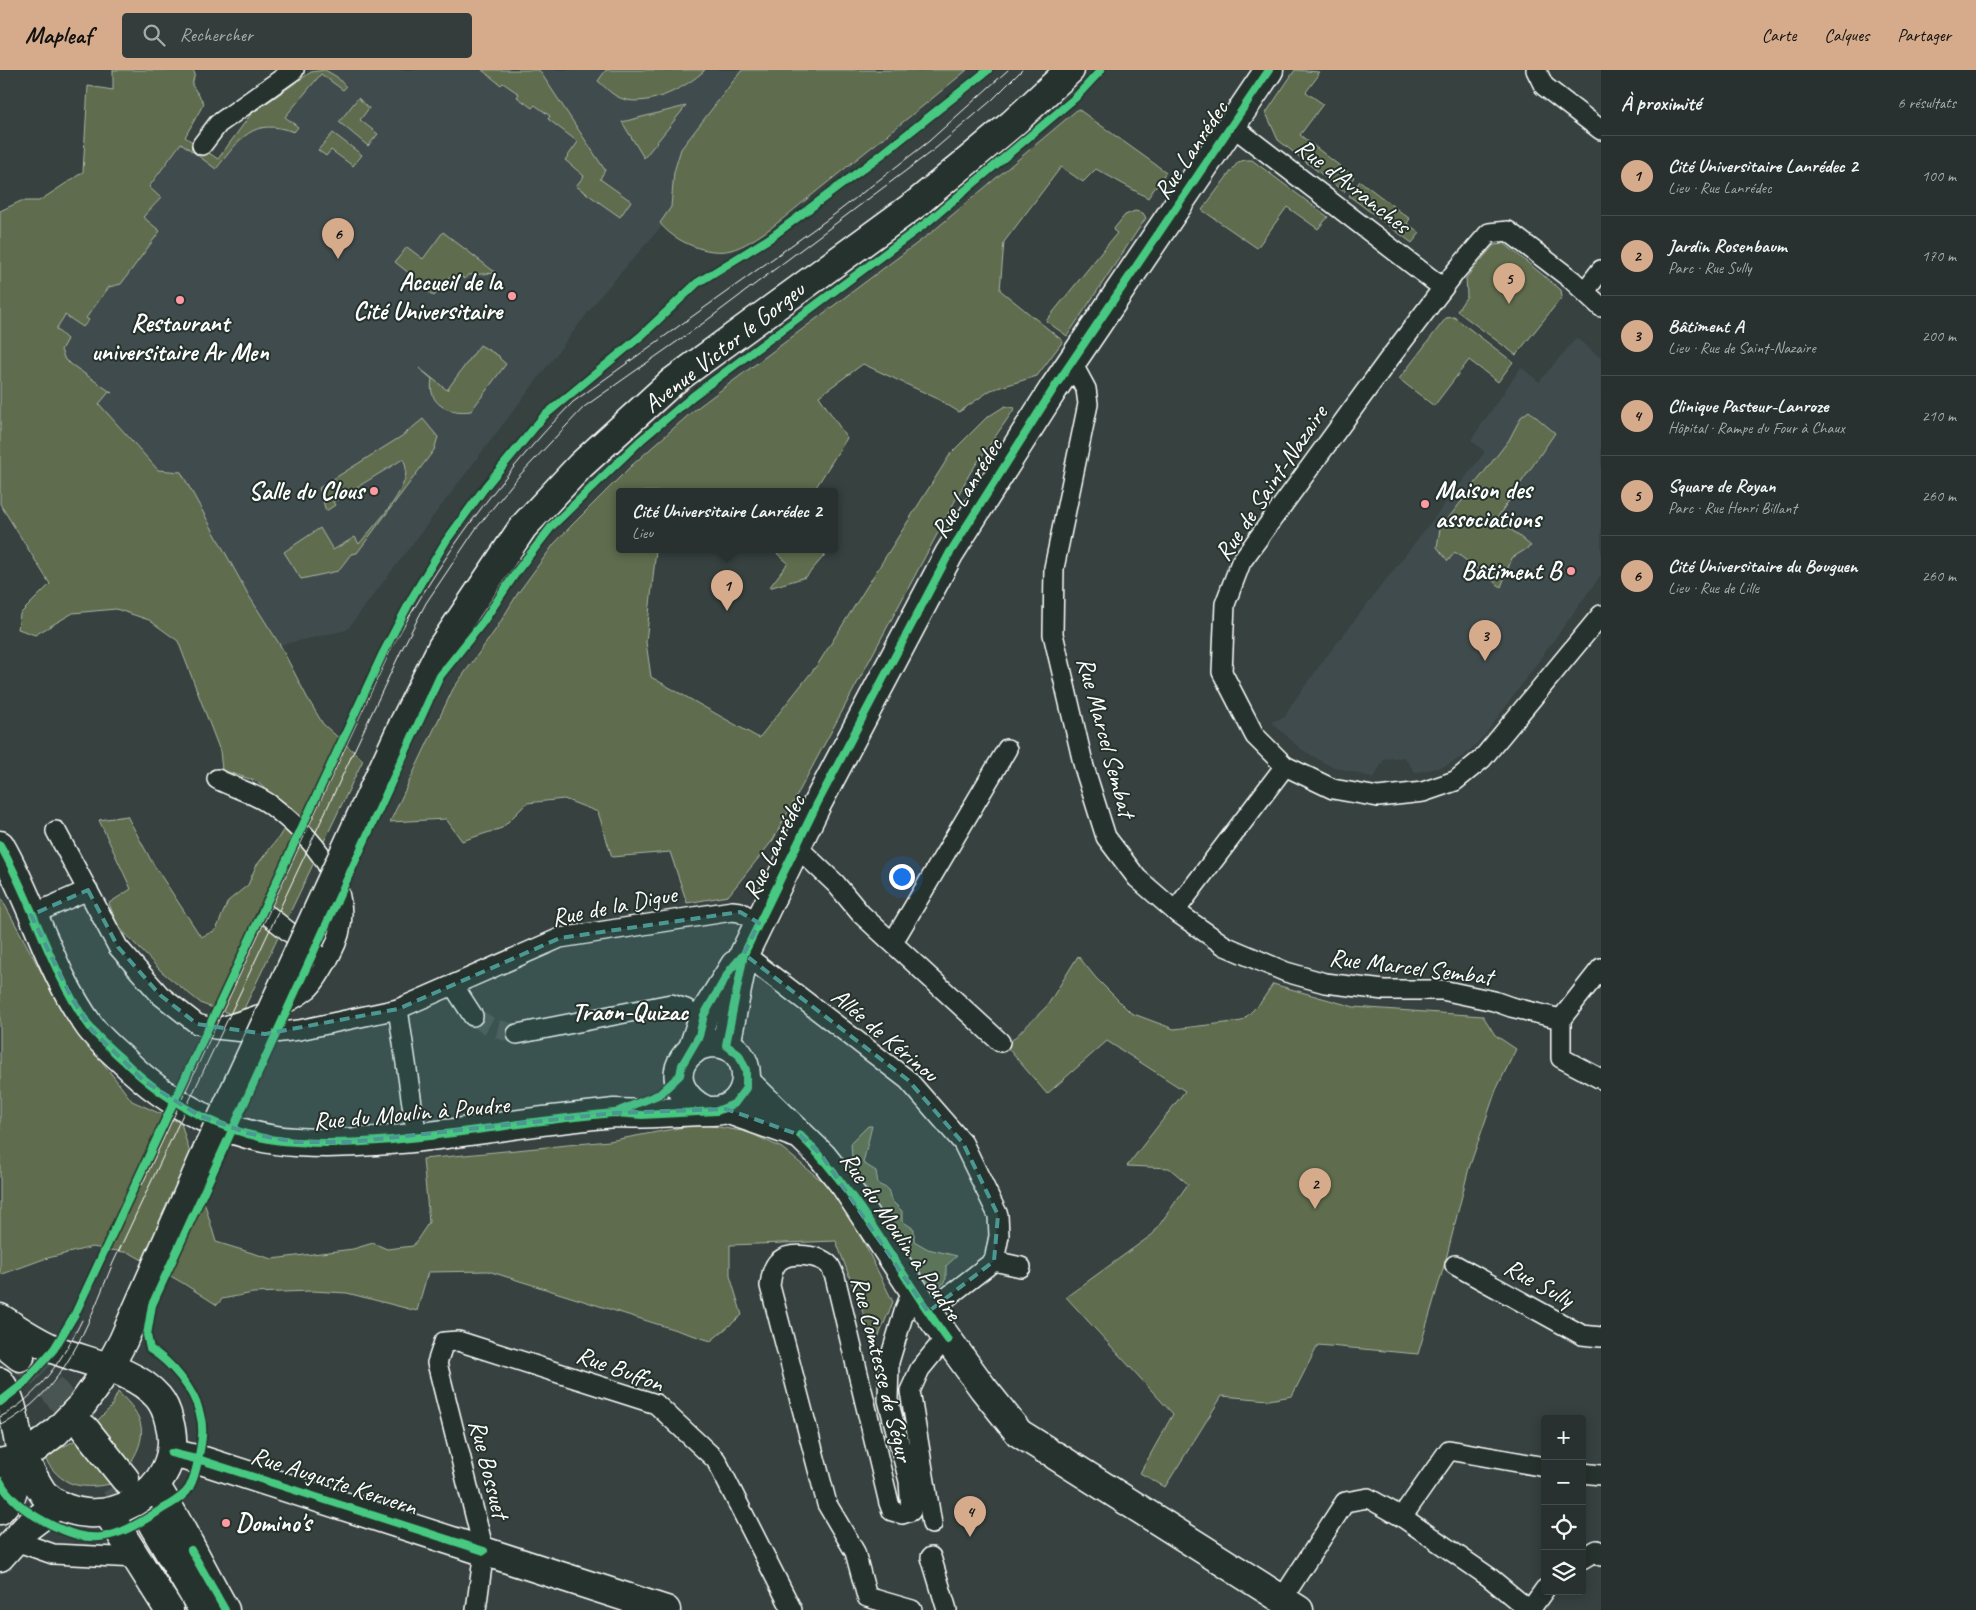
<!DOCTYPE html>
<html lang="fr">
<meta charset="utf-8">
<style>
body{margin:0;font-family:Caveat,sans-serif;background:#343d3c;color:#f1f3f6}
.controls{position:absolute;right:15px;bottom:15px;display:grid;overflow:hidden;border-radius:5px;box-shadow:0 2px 12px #0003}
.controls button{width:45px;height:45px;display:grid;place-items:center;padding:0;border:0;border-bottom:1px solid #444c4c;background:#283130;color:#f1f3f6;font:25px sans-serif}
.you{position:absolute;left:901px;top:806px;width:18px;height:18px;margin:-12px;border:4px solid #fff;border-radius:50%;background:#1a73e8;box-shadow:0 0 0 8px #1a73e833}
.badge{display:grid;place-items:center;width:32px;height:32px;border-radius:50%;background:#d6ab8b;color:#111;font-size:16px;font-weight:700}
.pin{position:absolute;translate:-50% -41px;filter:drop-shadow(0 1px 2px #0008)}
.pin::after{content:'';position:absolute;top:26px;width:18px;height:15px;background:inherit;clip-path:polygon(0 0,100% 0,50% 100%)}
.popup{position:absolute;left:616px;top:418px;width:222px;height:65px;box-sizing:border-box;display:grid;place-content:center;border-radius:5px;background:#283130;filter:drop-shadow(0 1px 4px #0005);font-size:16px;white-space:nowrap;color:#a5a9ab}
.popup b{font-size:19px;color:#f1f3f6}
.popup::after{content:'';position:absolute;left:50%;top:100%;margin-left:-10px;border:10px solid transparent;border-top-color:#283130}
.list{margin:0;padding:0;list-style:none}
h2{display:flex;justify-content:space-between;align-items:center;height:65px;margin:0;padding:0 20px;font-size:21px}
h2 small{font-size:16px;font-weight:400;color:#a5a9ab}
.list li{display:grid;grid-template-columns:32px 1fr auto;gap:15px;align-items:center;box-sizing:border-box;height:80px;padding:0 20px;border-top:1px solid #444c4c}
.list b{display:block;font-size:19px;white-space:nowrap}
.list p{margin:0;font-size:16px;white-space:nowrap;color:#a5a9ab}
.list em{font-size:16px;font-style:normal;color:#a5a9ab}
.icon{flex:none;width:28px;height:28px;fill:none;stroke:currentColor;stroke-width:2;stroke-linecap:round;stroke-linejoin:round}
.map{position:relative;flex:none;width:1601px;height:1540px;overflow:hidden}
header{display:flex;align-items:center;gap:30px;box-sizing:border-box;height:70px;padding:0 25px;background:#d6ab8b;color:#111}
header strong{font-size:24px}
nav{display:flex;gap:28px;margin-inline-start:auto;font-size:18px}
.search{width:350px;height:45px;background:#343d3c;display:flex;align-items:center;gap:12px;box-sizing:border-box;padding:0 18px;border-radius:5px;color:#a5a9ab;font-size:19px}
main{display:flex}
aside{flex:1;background:#283130}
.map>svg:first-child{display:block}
.built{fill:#414b4e}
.green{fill:#5e6c4e;stroke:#aeb6a6}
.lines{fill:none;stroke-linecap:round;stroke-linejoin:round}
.street-tunnel{stroke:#4a5453;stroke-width:19;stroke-dasharray:19 9;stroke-linecap:butt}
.secondary-tunnel{stroke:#4a5453;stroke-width:28;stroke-dasharray:28 14;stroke-linecap:butt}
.street-casing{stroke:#fff;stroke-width:22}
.secondary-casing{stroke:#fff;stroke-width:31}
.street{stroke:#26332d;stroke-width:19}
.secondary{stroke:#26332d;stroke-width:28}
.tram{stroke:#fff;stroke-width:1}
.secondary-bridge-casing{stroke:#fff;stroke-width:31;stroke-linecap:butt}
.secondary-bridge{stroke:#26332d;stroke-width:28}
.cycleway-casing{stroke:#26332d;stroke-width:11}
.cycleway{stroke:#46c982;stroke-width:8}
.marked{fill:#4b9892;fill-opacity:0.2;stroke:#4b9892;stroke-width:4;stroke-dasharray:10 6;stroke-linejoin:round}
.poi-dot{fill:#ff9aa2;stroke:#26332d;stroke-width:2}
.labels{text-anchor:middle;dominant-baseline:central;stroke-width:4;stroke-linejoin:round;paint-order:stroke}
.street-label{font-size:25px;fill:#fff;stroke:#26332d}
.poi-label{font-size:25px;font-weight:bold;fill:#fff;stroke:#26332d;text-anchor:end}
.neighbourhood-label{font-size:26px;font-weight:bold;fill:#fff;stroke:#26332d}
</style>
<header>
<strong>Mapleaf</strong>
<div class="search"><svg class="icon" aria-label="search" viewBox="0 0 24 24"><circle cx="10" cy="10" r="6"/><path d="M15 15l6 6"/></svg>Rechercher</div>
<nav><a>Carte</a><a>Calques</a><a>Partager</a></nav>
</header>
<main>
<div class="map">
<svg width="1601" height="1540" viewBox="0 0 1601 1540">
<rect width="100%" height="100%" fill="#364140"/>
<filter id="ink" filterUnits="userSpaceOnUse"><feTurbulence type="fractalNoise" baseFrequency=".02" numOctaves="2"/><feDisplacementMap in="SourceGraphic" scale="10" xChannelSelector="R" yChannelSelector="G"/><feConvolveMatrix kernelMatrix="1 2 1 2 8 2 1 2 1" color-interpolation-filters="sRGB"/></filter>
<g filter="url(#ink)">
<!-- built -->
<g class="built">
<path d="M320 0H967L784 147 751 170 732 180 713 182 692 177 662 156 602 224 347 560 280 575 249 526 56 296 52 263 185 67 218 89 251 44 311 2Z"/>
<path d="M1576 268 1601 288V505L1485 665 1464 686 1445 696 1424 701 1415 702 1404 687 1384 689 1374 708 1328 695 1301 679 1271 652 1285 647 1291 635 1323 591 1485 382 1471 370 1521 297 1539 312Z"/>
</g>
<!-- green -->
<g class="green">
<path d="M113 0H192L195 3 192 15 204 33 185 67 218 89 251 44 311 2 325 0 337 7 346 17 343 20 321 4 285 47 298 57 294 62C252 47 241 68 216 99L181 73 149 117 161 128 143 147 160 161 121 214 109 217 86 248 89 250 83 257 65 245 56 259 67 269 61 280 65 290 112 323 109 322 99 334 158 400 181 402 249 526 280 575 308 629 323 654 363 690 240 947 202 934 162 902 117 855 109 833 131 819 99 750 127 746 152 792 201 867 216 860 228 831 248 815 256 796 279 767 293 743 256 711 222 700 220 681 178 571 149 550 116 539 73 543 35 565 18 559 20 544 50 514 0 434V141L21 131H39L83 102 88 16 113 20Z"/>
<path d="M482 0H539L605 100 600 109 631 131 620 147 576 116 584 106 565 90 578 72 548 49 550 46 535 35 532 38 517 27 519 24 503 13 501 15Z"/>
<path d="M606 0H705C685 19 642 41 616 26 609 22 603 15 598 11Z"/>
<path d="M742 0H967C914 44 860 86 807 129 787 145 756 173 731 180 709 186 674 172 660 153L671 137 674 102 681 79Z"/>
<path d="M1295 0 1319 2 1317 4 1318 6 1306 22 1323 34 1300 65 1354 107 1344 122 1278 70 1266 43Z"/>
<path d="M358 28 369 38 360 50 378 64 368 76 339 52Z"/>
<path d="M686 36 644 88 622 52Z"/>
<path d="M1078 39 1166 102 1148 128 1096 99 1083 112 1061 97 1004 172 1000 220 1063 271 1037 306 991 320 959 342 936 328 863 294 819 326 847 368 813 422H620V480H656L646 572 651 607 759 668 818 594 951 383 986 348 1005 336 1015 338 970 403 773 770 728 826 687 833 670 782 612 787 598 742 564 729 527 733 502 758 462 771 446 749 390 752 453 619 496 559 518 523 554 474 573 454 631 396 693 341 932 162Z"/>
<path d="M333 63 362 85 353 96 331 80 326 86 318 80Z"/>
<path d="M1245 90H1252L1328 147 1318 159 1287 137 1257 178 1202 140 1238 92Z"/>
<path d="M1360 111 1410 149 1407 153 1420 163 1412 173 1349 126Z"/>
<path d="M1135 141 1143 143 1146 148 1067 266 1046 251 1117 163 1113 160 1125 145Z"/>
<path d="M443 162 496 203 468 205 465 209 460 206H450L434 226 408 207 410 204 395 192 407 177 423 189Z"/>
<path d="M1505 174 1561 220 1562 227 1516 285 1457 241 1467 226 1466 208 1494 175Z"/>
<path d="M1454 247 1513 292 1498 312 1469 290 1434 336 1399 309 1446 248Z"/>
<path d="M480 275 499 286 500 289 506 294 471 341C449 344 427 335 432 309L419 298 447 320Z"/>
<path d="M1529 341 1555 363 1497 448 1531 476 1512 488 1501 517 1455 482 1448 491 1437 477 1440 459 1509 370 1521 347Z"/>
<path d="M423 349 438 367 434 380 357 483 351 484 338 501 301 509 284 482 320 458 333 480 355 467 359 474C374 455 418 413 403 389L333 432 335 435 326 441 319 418 402 366Z"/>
<path d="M773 480H829L806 507 769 518 788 493Z"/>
<path d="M0 826 61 938 132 1031 181 1053 216 1172 272 1189 353 1179 373 1173 387 1179 413 1176 429 1152 423 1089 609 1071 700 1054 748 1062 782 1078 833 1120 863 1171 893 1232 875 1275 836 1171 730 1175V1206L742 1245 711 1271 488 1201 428 1202 417 1241 347 1223 312 1221 253 1223 222 1229 217 1235 181 1212 130 1183 92 1177 44 1189 0 1205Z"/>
<path d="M1078 886 1096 908 1131 943 1174 959 1242 951 1261 932 1273 914 1354 937 1483 946 1495 965 1516 979 1496 1020 1469 1098 1446 1189 1418 1284 1318 1275 1292 1326 1269 1330 1222 1326 1165 1417 1140 1403 1173 1344 1066 1227 1153 1164 1188 1114 1169 1098 1127 1096 1185 1021 1107 971 1047 1024 1006 976 1047 936Z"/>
<path d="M868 1056H872L863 1093 876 1101 878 1114 888 1119 891 1130 902 1141V1151L914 1159V1171L928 1179 957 1186 946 1196V1209L941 1216 932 1217 908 1188 853 1103 851 1073Z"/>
<path d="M118 1322C146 1347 149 1367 127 1398L93 1355 111 1337Z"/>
<path d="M76 1370 111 1414C79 1420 61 1416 44 1387Z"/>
</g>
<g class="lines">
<!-- street-tunnel -->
<path class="street-tunnel" d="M473 946 493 958 517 964"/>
<!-- secondary-tunnel -->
<g class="secondary-tunnel">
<path d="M20 1287 42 1306 85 1359"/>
<path d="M115 1415 144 1461"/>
</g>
<!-- street casing -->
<g class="street-casing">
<g id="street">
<path d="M1536 0 1544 16 1601 60"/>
<path d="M1231 55 1443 218"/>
<path d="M202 75 218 54 294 0"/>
<path d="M1585 221 1601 200"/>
<path d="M1601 237 1572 210 1508 161 1489 163 1456 201 1389 289 1241 492 1225 534 1222 602 1255 666 1285 696 1333 719 1378 727 1423 722 1455 711 1482 689 1601 545"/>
<path d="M1072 293 1086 319 1088 334 1054 498 1053 564 1084 697 1106 767 1137 808 1175 841 1225 876 1286 902 1325 913 1384 920H1442L1494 931 1511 937 1561 949V988L1601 1009"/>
<path d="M217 709C234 718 257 724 272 736 318 771 363 826 331 884 325 895 317 911 308 919 283 939 250 948 221 957"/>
<path d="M56 761 118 877 160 925 197 954 215 959 265 964 299 960 398 939 560 868 732 841 740 842 759 853"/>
<path d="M797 777 836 814 861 844 1000 972"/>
<path d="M1175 841 1285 696"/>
<path d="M31 845 88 820"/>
<path d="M269 846 327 892"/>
<path d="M893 872 1007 679"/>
<path d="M744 884 908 1010 963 1073 998 1145 999 1166 994 1191 928 1242"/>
<path d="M453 915 473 946"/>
<path d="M398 939 417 1068"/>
<path d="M1561 949 1601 898"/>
<path d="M517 964 671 934 686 939"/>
<path d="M994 1191 1021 1197"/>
<path d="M1455 1195 1582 1265 1601 1267"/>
<path d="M1582 1403 1601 1405"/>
<path d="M1402 1447 1449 1380 1545 1397"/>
<path d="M932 1454 910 1321 920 1299 938 1277 948 1270"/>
<path d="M13 1470 53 1484 137 1488"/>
<path d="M931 1487 947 1540"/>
<path d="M1582 1489 1597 1480 1601 1486"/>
<path d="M1282 1529 1345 1432 1368 1428 1402 1447 1489 1507 1529 1540"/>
<path d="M476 1540 484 1481 437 1293 444 1272 458 1271 656 1334 716 1390 792 1540"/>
<path d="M912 1540 867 1527 855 1482 827 1434 770 1216C771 1208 772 1197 779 1191 790 1181 821 1185 830 1196 832 1199 833 1203 835 1207L889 1433 892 1441 902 1444 911 1441 909 1411 888 1330 889 1292 905 1239 913 1219"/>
<path d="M1530 1540 1545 1519"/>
</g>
</g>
<!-- secondary casing -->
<g class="secondary-casing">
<g id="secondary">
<path d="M403 655 442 577 523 457 580 396 672 312 917 133 1012 54 1070 0"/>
<path d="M0 775C34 834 50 902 90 957 99 969 112 980 123 990 168 1035 232 1069 296 1072 364 1076 432 1066 499 1057 537 1051 576 1047 614 1043 647 1045 680 1041 712 1041 756 1041 758 974 714 973 703 973 694 977 687 985 668 1007 684 1030 705 1040"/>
<path d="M726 975 744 884 817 734 949 484 1054 318 1269 0"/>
<path d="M692 981 704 945 735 895"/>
<path d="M746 1012 822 1086 845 1115 928 1242 983 1318 1019 1363 1046 1380"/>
<path d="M726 1039 795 1063"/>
<path d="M0 1248C18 1259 36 1272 56 1280 88 1293 134 1299 158 1327 164 1334 167 1342 169 1351 190 1421 96 1473 44 1424 40 1419 37 1413 34 1408 31 1401 26 1394 23 1388 14 1362 17 1336 0 1312"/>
<path d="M0 1271 20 1287"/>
<path d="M85 1359 125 1409"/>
<path d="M171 1383 204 1391 666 1540"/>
<path d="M1056 1386 1299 1540"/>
<path d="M0 1393 23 1388 56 1362 82 1335 109 1297 123 1271 210 1074"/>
<path d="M155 1415C181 1455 201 1498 225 1540"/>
<path d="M0 1440 11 1427 23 1388"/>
<path d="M108 1443 169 1540"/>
<path d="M153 1455 203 1540"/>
<path d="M0 1487 26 1458 58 1434"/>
</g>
</g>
<!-- street -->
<use href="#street" class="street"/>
<!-- secondary -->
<use href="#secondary" class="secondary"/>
<!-- tram -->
<g class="tram">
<path d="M142 1115 392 577C441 487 501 405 573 332L835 144 928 72 1008 0"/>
<path d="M0 1347C38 1328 64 1287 82 1250"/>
<path d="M0 1356C65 1323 87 1256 113 1193L401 581 426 533 475 460 518 407 584 337 702 254 936 78 992 30 1022 0"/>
</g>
<!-- secondary-bridge casing -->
<g class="secondary-bridge-casing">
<path id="secondary-bridge" d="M210 1074 403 655"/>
</g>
<!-- secondary-bridge -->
<use href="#secondary-bridge" class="secondary-bridge"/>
<!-- cycleway casing -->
<g class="cycleway-casing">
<g id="cycleway">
<path d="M0 775C34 834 50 902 90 957 99 969 112 980 123 990 168 1035 232 1069 296 1072 364 1076 432 1066 499 1057 537 1051 576 1047 614 1043L642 1045 717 1041 734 1034 746 1018V1000L739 985 726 975 744 884 817 734 949 484 1054 318 1269 0"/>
<path d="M619 1041 660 1024 680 1005 682 995 699 966 704 945 730 900 743 885"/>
<path d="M800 1065C860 1124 898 1202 948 1270"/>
<path d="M0 1332 23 1314 54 1279 75 1244 383 583 413 526 446 471 486 416 544 346 642 265 697 213 770 168 881 85 988 0"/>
<path d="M171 1383 204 1391 484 1481"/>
<path d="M0 1411C8 1428 28 1443 44 1451 94 1478 114 1469 159 1441 170 1434 183 1428 189 1418 195 1408 197 1396 199 1385 202 1371 204 1358 200 1344 194 1319 171 1292 150 1279L147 1265 152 1235 440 606 483 552 517 501 552 456 641 370 693 326 930 150 1075 28 1101 0"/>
<path d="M191 1480 225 1540"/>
</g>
</g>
<!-- cycleway -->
<use href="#cycleway" class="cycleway"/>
</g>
</g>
<!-- marked area -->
<path class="marked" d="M88 820 118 877 160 925 197 954 265 964 398 939 560 868 740 842 759 853 744 884 908 1010 963 1073 998 1145 994 1191 928 1242 822 1086 800 1065 726 1039 614 1043 351 1072H295L247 1063 198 1045 144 1011 91 959 71 927 31 845Z"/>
<!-- markers -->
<g class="poi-dot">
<circle cx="512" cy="226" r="5"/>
<circle cx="180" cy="230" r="5"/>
<circle cx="374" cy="421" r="5"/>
<circle cx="1425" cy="434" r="5"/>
<circle cx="1571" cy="501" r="5"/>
<circle cx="226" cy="1453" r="5"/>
</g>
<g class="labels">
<!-- street labels -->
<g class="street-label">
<text transform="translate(1191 80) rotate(-56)">Rue Lanrédec</text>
<text transform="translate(1353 116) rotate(38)">Rue d'Avranches</text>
<text transform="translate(724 277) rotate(-38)">Avenue Victor le Gorgeu</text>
<text transform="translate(1271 413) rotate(-56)">Rue de Saint-Nazaire</text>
<text transform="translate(967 418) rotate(-58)">Rue Lanrédec</text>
<text transform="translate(1106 667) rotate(75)">Rue Marcel Sembat</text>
<text transform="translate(774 777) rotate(-64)">Rue Lanrédec</text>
<text transform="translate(614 836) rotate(-11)">Rue de la Digue</text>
<text transform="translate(1411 897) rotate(7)">Rue Marcel Sembat</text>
<text transform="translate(885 965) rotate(40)">Allée de Kérinou</text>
<text transform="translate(411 1043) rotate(-5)">Rue du Moulin à Poudre</text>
<text transform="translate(901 1166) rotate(56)">Rue du Moulin à Poudre</text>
<text transform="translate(1539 1213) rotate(29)">Rue Sully</text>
<text transform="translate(620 1299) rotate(20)">Rue Buffon</text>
<text transform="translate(882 1299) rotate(76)">Rue Comtesse de Ségur</text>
<text transform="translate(489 1399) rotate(76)">Rue Bossuet</text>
<text transform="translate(334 1411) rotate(18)">Rue Auguste Kervern</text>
</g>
<!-- poi labels -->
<g class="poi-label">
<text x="502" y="212">Accueil de la<tspan x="502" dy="29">Cité Universitaire</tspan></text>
<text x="180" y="253" text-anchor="middle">Restaurant<tspan x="180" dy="29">universitaire Ar Men</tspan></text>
<text x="1435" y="420" text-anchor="start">Maison des<tspan x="1435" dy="29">associations</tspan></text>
<text x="364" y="421">Salle du Clous</text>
<text x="1561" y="501">Bâtiment B</text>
<text x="236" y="1453" text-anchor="start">Domino's</text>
</g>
<!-- neighbourhood labels -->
<g class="neighbourhood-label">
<text x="630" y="941">Traon-Quizac</text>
</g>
</g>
</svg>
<div class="controls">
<button>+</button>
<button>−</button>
<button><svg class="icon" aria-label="locate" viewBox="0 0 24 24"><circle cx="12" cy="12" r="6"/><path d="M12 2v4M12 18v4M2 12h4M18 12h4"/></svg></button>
<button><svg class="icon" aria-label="layers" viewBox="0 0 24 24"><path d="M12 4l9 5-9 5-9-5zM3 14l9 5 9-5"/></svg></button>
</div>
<div class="you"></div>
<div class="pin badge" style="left:727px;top:541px">1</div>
<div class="popup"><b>Cité Universitaire Lanrédec 2</b>Lieu</div>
<div class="pin badge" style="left:1315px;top:1139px">2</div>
<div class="pin badge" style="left:1485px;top:591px">3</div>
<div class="pin badge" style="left:970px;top:1467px">4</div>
<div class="pin badge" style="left:1509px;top:234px">5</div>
<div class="pin badge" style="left:338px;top:189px">6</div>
</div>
<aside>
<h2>À proximité<small>6 résultats</small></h2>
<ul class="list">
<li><span class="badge">1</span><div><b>Cité Universitaire Lanrédec 2</b><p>Lieu · Rue Lanrédec</p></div><em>100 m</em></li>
<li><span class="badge">2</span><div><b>Jardin Rosenbaum</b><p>Parc · Rue Sully</p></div><em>170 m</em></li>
<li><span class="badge">3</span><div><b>Bâtiment A</b><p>Lieu · Rue de Saint-Nazaire</p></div><em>200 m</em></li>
<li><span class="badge">4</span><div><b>Clinique Pasteur-Lanroze</b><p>Hôpital · Rampe du Four à Chaux</p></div><em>210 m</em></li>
<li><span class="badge">5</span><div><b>Square de Royan</b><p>Parc · Rue Henri Billant</p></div><em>260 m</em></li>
<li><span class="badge">6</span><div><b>Cité Universitaire du Bouguen</b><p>Lieu · Rue de Lille</p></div><em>260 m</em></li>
</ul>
</aside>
</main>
